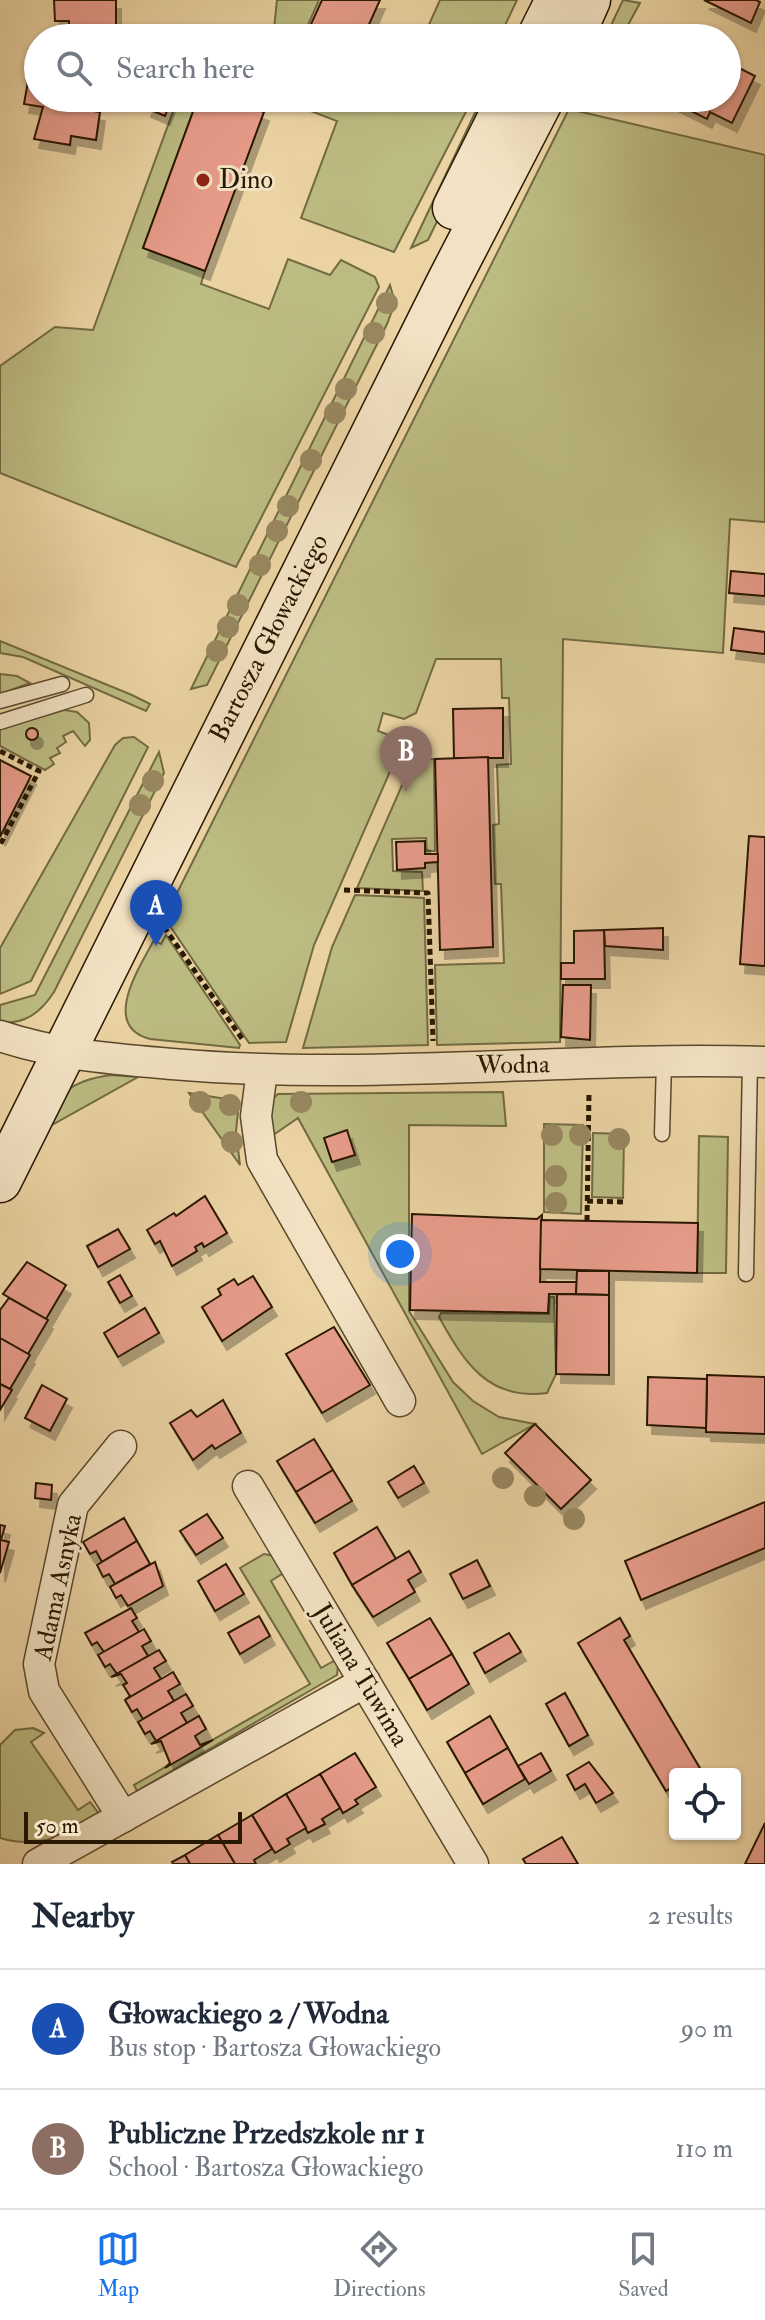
<!DOCTYPE html>
<meta charset="utf-8">
<style>
body{margin:0;font-family:"IM FELL Double Pica",serif;background:#f2f2f3;color:#1f2937}
.controls{position:absolute;right:24px;bottom:24px;display:grid;overflow:hidden;border-radius:8px;box-shadow:0 2px 6px #0004}
.controls button{width:72px;height:72px;display:grid;place-items:center;padding:0;border:0;border-bottom:2px solid #e0e1e3;background:#fff;color:#1f2937;font:40px sans-serif}
.scale{position:absolute;left:24px;bottom:20px;width:218px;box-sizing:border-box;padding-left:8px;border:4px solid #291802;border-top:0;font-size:22px;line-height:28px;white-space:nowrap;color:#291802;-webkit-text-stroke:6px #f2e2c3;paint-order:stroke}
.you{position:absolute;left:400px;top:1254px;width:28px;height:28px;margin:-20px;border:6px solid #fff;border-radius:50%;background:#1a73e8;box-shadow:0 0 0 12px #1a73e833}
.badge{display:grid;place-items:center;width:52px;height:52px;border-radius:50%;background:#1a73e8;color:#fff;font-size:26px;font-weight:700}
.pin{position:absolute;translate:-50% -66px;filter:drop-shadow(0 2px 4px #0008)}
.pin::after{content:'';position:absolute;top:42px;width:28px;height:24px;background:inherit;clip-path:polygon(0 0,100% 0,50% 100%)}
.list{margin:0;padding:0;list-style:none}
h2{display:flex;justify-content:space-between;align-items:center;height:104px;margin:0;padding:0 32px;font-size:34px}
h2 small{font-size:26px;font-weight:400;color:#747a83}
.list li{display:grid;grid-template-columns:52px 1fr auto;gap:24px;align-items:center;box-sizing:border-box;height:120px;padding:0 32px;border-top:2px solid #e0e1e3}
.list b{display:block;font-size:30px;white-space:nowrap}
.list p{margin:0;font-size:26px;white-space:nowrap;color:#747a83}
.list em{font-size:26px;font-style:normal;color:#747a83}
.icon{flex:none;width:44px;height:44px;fill:none;stroke:currentColor;stroke-width:2;stroke-linecap:round;stroke-linejoin:round}
.map{position:relative;flex:none;width:765px;height:1864px;overflow:hidden}
.search{position:absolute;background:#fff;box-shadow:0 2px 6px #0004;left:24px;right:24px;top:24px;height:88px;display:flex;align-items:center;gap:20px;box-sizing:border-box;padding:0 28px;border-radius:44px;color:#747a83;font-size:30px}
.sheet{height:344px;background:#fff}
nav{display:flex;justify-content:space-around;align-items:center;box-sizing:border-box;height:112px;border-top:2px solid #e0e1e3;background:#fff;font-size:22px;color:#747a83}
nav a{display:grid;justify-items:center;gap:4px}
nav .on{color:#1a73e8}
.map>svg:first-child{display:block}
.green{fill:#bcbb82;stroke:#726a42;stroke-width:2}
.building{fill:#e79c8a;stroke:#291802;stroke-width:2;filter:url(#shadow)}
.lines{fill:none;stroke-linecap:round;stroke-linejoin:round}
.lane-casing{stroke:#5a472a;stroke-width:17}
.street-casing{stroke:#5a472a;stroke-width:33}
.secondary-casing{stroke:#291802;stroke-width:45}
.path{stroke:#291802;stroke-width:5;stroke-dasharray:6 4;stroke-linecap:butt}
.lane{stroke:#f2e2c3;stroke-width:14}
.street{stroke:#f2e2c3;stroke-width:30}
.secondary{stroke:#f2e2c3;stroke-width:42}
.tree{fill:#98875f}
.poi-dot{fill:#8f2418;stroke:#f2e2c3;stroke-width:3}
.labels{text-anchor:middle;dominant-baseline:central;stroke-width:6;stroke-linejoin:round;paint-order:stroke}
.poi-label{font-size:26px;fill:#291802;stroke:#f2e2c3;text-anchor:start}
.street-label{font-size:26px;fill:#291802;stroke:#f2e2c3}
</style>
<div class="map">
<svg width="765" height="1864" viewBox="0 0 765 1864">
<defs>
<filter id="shadow"><feDropShadow dx="5" dy="9" stdDeviation="0" flood-color="#0004"/></filter>
</defs>
<rect width="100%" height="100%" fill="#ebd3a3"/>
<filter id="stains"><feTurbulence type="fractalNoise" baseFrequency=".0025" numOctaves="4"/><feColorMatrix values="0 0 0 0 .2 0 0 0 0 .09 0 0 0 0 .02 0 0 0 .5 -.17"/></filter>
<radialGradient id="worn" r=".72"><stop offset=".6" stop-color="#630" stop-opacity="0"/><stop offset="1" stop-color="#630" stop-opacity=".3"/></radialGradient>
<!-- green -->
<g class="green">
<path d="M277 0H319L304 34 310 38H273Z"/>
<path d="M440 0H517L499 38H423Z"/>
<path d="M623 0 640 3 621 38H605Z"/>
<path d="M178 98H198L143 248 205 271 201 284 269 309 288 259 330 275 341 260 375 277 379 287 236 567 0 473V366L55 327 93 330Z"/>
<path d="M277 98H473L394 252 301 218 337 121Z"/>
<path d="M482 98H497L428 240 411 248Z"/>
<path d="M569 109 765 155V522L730 519 723 653 563 639 560 1042 437 1045 435 965 504 963 501 884H495L493 825 499 824 497 765 511 764 509 698H502L501 659H436L416 713 404 719 383 713 378 731 394 737 399 751 314 945 286 1042 249 1043 170 926 171 921 165 917Z"/>
<path d="M390 285 395 303 387 324 207 685 191 689Z"/>
<path d="M0 641 132 695 150 704 146 711 23 657 0 653Z"/>
<path d="M0 674 17 676 30 683 0 694Z"/>
<path d="M64 710 77 712 89 723 90 740 85 746 73 731 63 736 66 742 57 748 60 753 50 758 54 764 45 770 0 746V729Z"/>
<path d="M134 737 148 747 31 981 0 994V948L115 745 123 738Z"/>
<path d="M159 752 164 773 54 992C41 1012 25 1025 0 1022V1005L35 995Z"/>
<path d="M434 759 435 851H427L426 838 392 839 393 871 422 872 423 891 357 888 413 760Z"/>
<path d="M355 895 424 898 428 1045 303 1048 332 947Z"/>
<path d="M166 935 240 1045 239 1048 150 1039C100 1026 140 967 154 940L161 944Z"/>
<path d="M111 1075 138 1077 41 1131C59 1094 67 1081 111 1075Z"/>
<path d="M503 1092 506 1126 409 1125V1311L453 1382 473 1401 499 1417 535 1424 482 1454 298 1118 269 1138 268 1103 278 1094Z"/>
<path d="M189 1093 239 1101 236 1132 240 1165Z"/>
<path d="M544 1124 583 1125 581 1214 544 1212Z"/>
<path d="M593 1133 624 1134 623 1198 592 1197Z"/>
<path d="M699 1136 728 1137 726 1273H697Z"/>
<path d="M550 1297H554L556 1374 547 1393C488 1401 464 1362 439 1317L441 1313 549 1314Z"/>
<path d="M264 1554 275 1556 288 1570 271 1581 321 1668 339 1658 337 1675 137 1791 134 1785 310 1684 240 1568Z"/>
<path d="M33 1728 44 1733 31 1742 78 1810 90 1802 100 1815C72 1836 35 1849 0 1838V1745L15 1730Z"/>
</g>
<!-- building -->
<g class="building">
<path d="M54 0H116V27L69 28V21H55Z"/>
<path d="M322 0H380L363 38H312L306 35Z"/>
<path d="M704 0H756L760 2 751 23Z"/>
<path d="M727 62 755 76 732 123 710 112 707 119 667 99 727 98Z"/>
<path d="M30 70 38 72V98H88L86 110 100 112 96 140 71 136 70 145 34 139 43 107 24 104Z"/>
<path d="M150 98H172L165 116 146 108Z"/>
<path d="M198 98H225L264 112 205 271 143 248Z"/>
<path d="M731 571 765 574V596L729 593Z"/>
<path d="M734 628 765 632V654L731 650Z"/>
<path d="M503 708V758H454L453 709Z"/>
<circle cx="32" cy="734" r="6"/>
<path d="M488 757 493 947 440 950 435 759Z"/>
<path d="M0 760 31 776 0 837Z"/>
<path d="M749 836 765 837V966L740 964Z"/>
<path d="M425 841V854H438V862L425 863V868L397 870 396 842Z"/>
<path d="M663 928V950L605 946 604 930Z"/>
<path d="M604 930 605 979H561V963H574V931Z"/>
<path d="M563 985H591L590 1040 561 1037Z"/>
<path d="M347 1130 355 1155 332 1162 324 1138Z"/>
<path d="M205 1196 227 1233 204 1247 202 1243 195 1247 197 1251 172 1266 160 1241 155 1244 147 1230 174 1213 176 1216Z"/>
<path d="M412 1214 537 1219 542 1215 540 1282H577L576 1294H549L548 1313 410 1310Z"/>
<path d="M541 1220 698 1223 697 1273 540 1269Z"/>
<path d="M118 1229 130 1249 98 1267 87 1246Z"/>
<path d="M27 1262 66 1285 46 1319 3 1294Z"/>
<path d="M577 1271H609V1295L576 1294Z"/>
<path d="M120 1275 132 1296 120 1303 108 1282Z"/>
<path d="M253 1276 272 1307 222 1341 202 1307 221 1295 218 1289 234 1279 238 1285Z"/>
<path d="M557 1294 609 1295V1375L556 1374Z"/>
<path d="M9 1298 48 1320 28 1354 0 1338V1310Z"/>
<path d="M145 1308 159 1333 118 1357 104 1333Z"/>
<path d="M334 1327 370 1385 322 1413 286 1354Z"/>
<path d="M0 1338 30 1355 10 1389 0 1384Z"/>
<path d="M707 1375 765 1377V1434L706 1432Z"/>
<path d="M648 1377 707 1379 706 1428 647 1425Z"/>
<path d="M0 1384 12 1390 0 1410Z"/>
<path d="M42 1385 67 1399 50 1431 25 1418Z"/>
<path d="M223 1400 241 1433 215 1449 212 1445 193 1460 170 1423 191 1410 197 1417Z"/>
<path d="M535 1424 591 1480 561 1509 505 1453Z"/>
<path d="M314 1439 333 1470 296 1492 277 1461Z"/>
<path d="M414 1466 424 1483 398 1498 388 1482Z"/>
<path d="M333 1470 352 1501 315 1523 296 1492Z"/>
<path d="M36 1483 52 1485 51 1500 35 1498Z"/>
<path d="M765 1502V1548L641 1600 625 1561Z"/>
<path d="M207 1514 223 1538 196 1555 180 1531Z"/>
<path d="M124 1518 137 1541 102 1562 96 1551 90 1554 83 1542Z"/>
<path d="M0 1525 5 1526 1 1540 9 1542 0 1573Z"/>
<path d="M377 1527 396 1559 352 1585 334 1553Z"/>
<path d="M137 1541 150 1564 115 1584 109 1574 103 1577 97 1565Z"/>
<path d="M409 1551 421 1572 408 1580 415 1592 373 1617 352 1585Z"/>
<path d="M477 1560 490 1586 463 1599 450 1574Z"/>
<path d="M155 1562 163 1586 128 1606 121 1595 116 1598 110 1587Z"/>
<path d="M226 1564 244 1594 215 1611 198 1581Z"/>
<path d="M131 1608 137 1618 132 1621 139 1632 104 1652 97 1642 92 1645 85 1633Z"/>
<path d="M259 1616 270 1636 240 1654 228 1633Z"/>
<path d="M430 1618 452 1654 409 1679 387 1643Z"/>
<path d="M620 1618 630 1636 624 1640 701 1770 694 1774H675V1785L666 1791 578 1643Z"/>
<path d="M144 1629 151 1641 142 1646 148 1656 117 1674 110 1664 105 1667 98 1655Z"/>
<path d="M509 1633 521 1652 485 1673 474 1653Z"/>
<path d="M159 1650 166 1661 154 1668 161 1679 125 1700 130 1696 123 1685 127 1683 121 1674 111 1677Z"/>
<path d="M452 1654 469 1684 427 1710 409 1679Z"/>
<path d="M173 1672 180 1684 168 1691 174 1701 143 1719 137 1709 132 1712 125 1700Z"/>
<path d="M565 1693 588 1735 569 1746 546 1704Z"/>
<path d="M186 1694 193 1706 181 1713 187 1723 156 1741 150 1731 145 1734 138 1722Z"/>
<path d="M199 1716 206 1729 195 1736 200 1745 213 1740 165 1768 170 1763 161 1741 151 1744Z"/>
<path d="M490 1716 508 1748 465 1773 447 1742Z"/>
<path d="M508 1748 525 1779 483 1804 465 1773Z"/>
<path d="M355 1753 376 1787 355 1800 358 1804 343 1813 320 1774Z"/>
<path d="M541 1753 551 1771 529 1784 518 1766Z"/>
<path d="M589 1762 613 1793 596 1803 585 1784 575 1790 567 1775Z"/>
<path d="M320 1774 340 1808 322 1819 325 1824 308 1833 286 1794Z"/>
<path d="M286 1794 306 1828 287 1839 290 1844 275 1853 252 1815Z"/>
<path d="M252 1815 272 1849 254 1860 256 1864H235L218 1835Z"/>
<path d="M765 1823V1864H745Z"/>
<path d="M218 1835 235 1864H190L185 1855Z"/>
<path d="M562 1837 578 1864H526L523 1859Z"/>
<path d="M185 1855 190 1864H173L172 1862Z"/>
</g>
<g class="lines">
<!-- lane casing -->
<g class="lane-casing">
<g id="lane">
<path d="M0 701 62 684"/>
<path d="M0 722 86 695"/>
<path d="M662 1134 664 1062"/>
<path d="M746 1274 750 1061"/>
</g>
</g>
<!-- street casing -->
<g class="street-casing">
<g id="street">
<path d="M0 1036C57 1055 113 1059 172 1064 369 1081 568 1056 765 1062"/>
<path d="M262 1071 256 1116 262 1160 400 1401"/>
<path d="M121 1446 73 1505 39 1664 44 1691 123 1817"/>
<path d="M248 1486 473 1864"/>
<path d="M38 1864 365 1682"/>
</g>
</g>
<!-- secondary casing -->
<g class="secondary-casing">
<g id="secondary">
<path d="M538 38 557 0"/>
<path d="M572 38 589 0"/>
<path d="M454 208 509 98"/>
<path d="M0 1181 447 284 543 98"/>
</g>
</g>
<!-- path -->
<g class="path">
<path d="M0 751 39 771 0 845"/>
<path d="M344 890 428 893 433 1041"/>
<path d="M164 927 243 1040"/>
<path d="M587 1201 623 1202"/>
<path d="M587 1221 589 1092"/>
</g>
<!-- lane -->
<use href="#lane" class="lane"/>
<!-- street -->
<use href="#street" class="street"/>
<!-- secondary -->
<use href="#secondary" class="secondary"/>
</g>
<!-- trees -->
<g class="tree">
<circle cx="387" cy="303" r="11"/>
<circle cx="374" cy="333" r="11"/>
<circle cx="346" cy="389" r="11"/>
<circle cx="335" cy="413" r="11"/>
<circle cx="311" cy="460" r="11"/>
<circle cx="288" cy="506" r="11"/>
<circle cx="277" cy="531" r="11"/>
<circle cx="260" cy="565" r="11"/>
<circle cx="238" cy="605" r="11"/>
<circle cx="228" cy="627" r="11"/>
<circle cx="217" cy="651" r="11"/>
<circle cx="153" cy="781" r="11"/>
<circle cx="140" cy="805" r="11"/>
<circle cx="200" cy="1102" r="11"/>
<circle cx="301" cy="1102" r="11"/>
<circle cx="230" cy="1105" r="11"/>
<circle cx="552" cy="1135" r="11"/>
<circle cx="580" cy="1135" r="11"/>
<circle cx="619" cy="1139" r="11"/>
<circle cx="232" cy="1142" r="11"/>
<circle cx="556" cy="1176" r="11"/>
<circle cx="556" cy="1203" r="11"/>
<circle cx="503" cy="1478" r="11"/>
<circle cx="535" cy="1496" r="11"/>
<circle cx="574" cy="1519" r="11"/>
</g>
<!-- markers -->
<circle class="poi-dot" cx="203" cy="180" r="8"/>
<g class="labels">
<!-- poi labels -->
<g class="poi-label">
<text x="219" y="180">Dino</text>
</g>
<!-- street labels -->
<g class="street-label">
<text transform="translate(269 638) rotate(-63)">Bartosza Głowackiego</text>
<text transform="translate(513 1065) rotate(-1)">Wodna</text>
<text transform="translate(58 1587) rotate(-78)">Adama Asnyka</text>
<text transform="translate(361 1675) rotate(59)">Juliana Tuwima</text>
</g>
</g>
<rect width="100%" height="100%" filter="url(#stains)"/>
<rect width="100%" height="100%" fill="url(#worn)"/>
</svg>
<div class="controls">
<button><svg class="icon" aria-label="locate" viewBox="0 0 24 24"><circle cx="12" cy="12" r="6"/><path d="M12 2v4M12 18v4M2 12h4M18 12h4"/></svg></button>
</div>
<div class="scale">50 m</div>
<div class="you"></div>
<div class="pin badge" style="left:156px;top:946px;background:#1a4fb4">A</div>
<div class="pin badge" style="left:406px;top:792px;background:#8d6e63">B</div>
<div class="search"><svg class="icon" aria-label="search" viewBox="0 0 24 24"><circle cx="10" cy="10" r="6"/><path d="M15 15l6 6"/></svg>Search here</div>
</div>
<section class="sheet">
<h2>Nearby<small>2 results</small></h2>
<ul class="list">
<li><span class="badge" style="background:#1a4fb4">A</span><div><b>Głowackiego 2 / Wodna</b><p>Bus stop · Bartosza Głowackiego</p></div><em>90 m</em></li>
<li><span class="badge" style="background:#8d6e63">B</span><div><b>Publiczne Przedszkole nr 1</b><p>School · Bartosza Głowackiego</p></div><em>110 m</em></li>
</ul>
</section>
<nav>
<a class="on"><svg class="icon" aria-label="map" viewBox="0 0 24 24"><path d="M3 6l6-2 6 2 6-2v14l-6 2-6-2-6 2zM9 4v14M15 6v14"/></svg>Map</a>
<a><svg class="icon" aria-label="directions" viewBox="0 0 24 24"><path d="M12 3l9 9-9 9-9-9zM9 14v-3h6M13 9l2 2-2 2"/></svg>Directions</a>
<a><svg class="icon" aria-label="saved" viewBox="0 0 24 24"><path d="M7 4h10v16l-5-4-5 4z"/></svg>Saved</a>
</nav>
